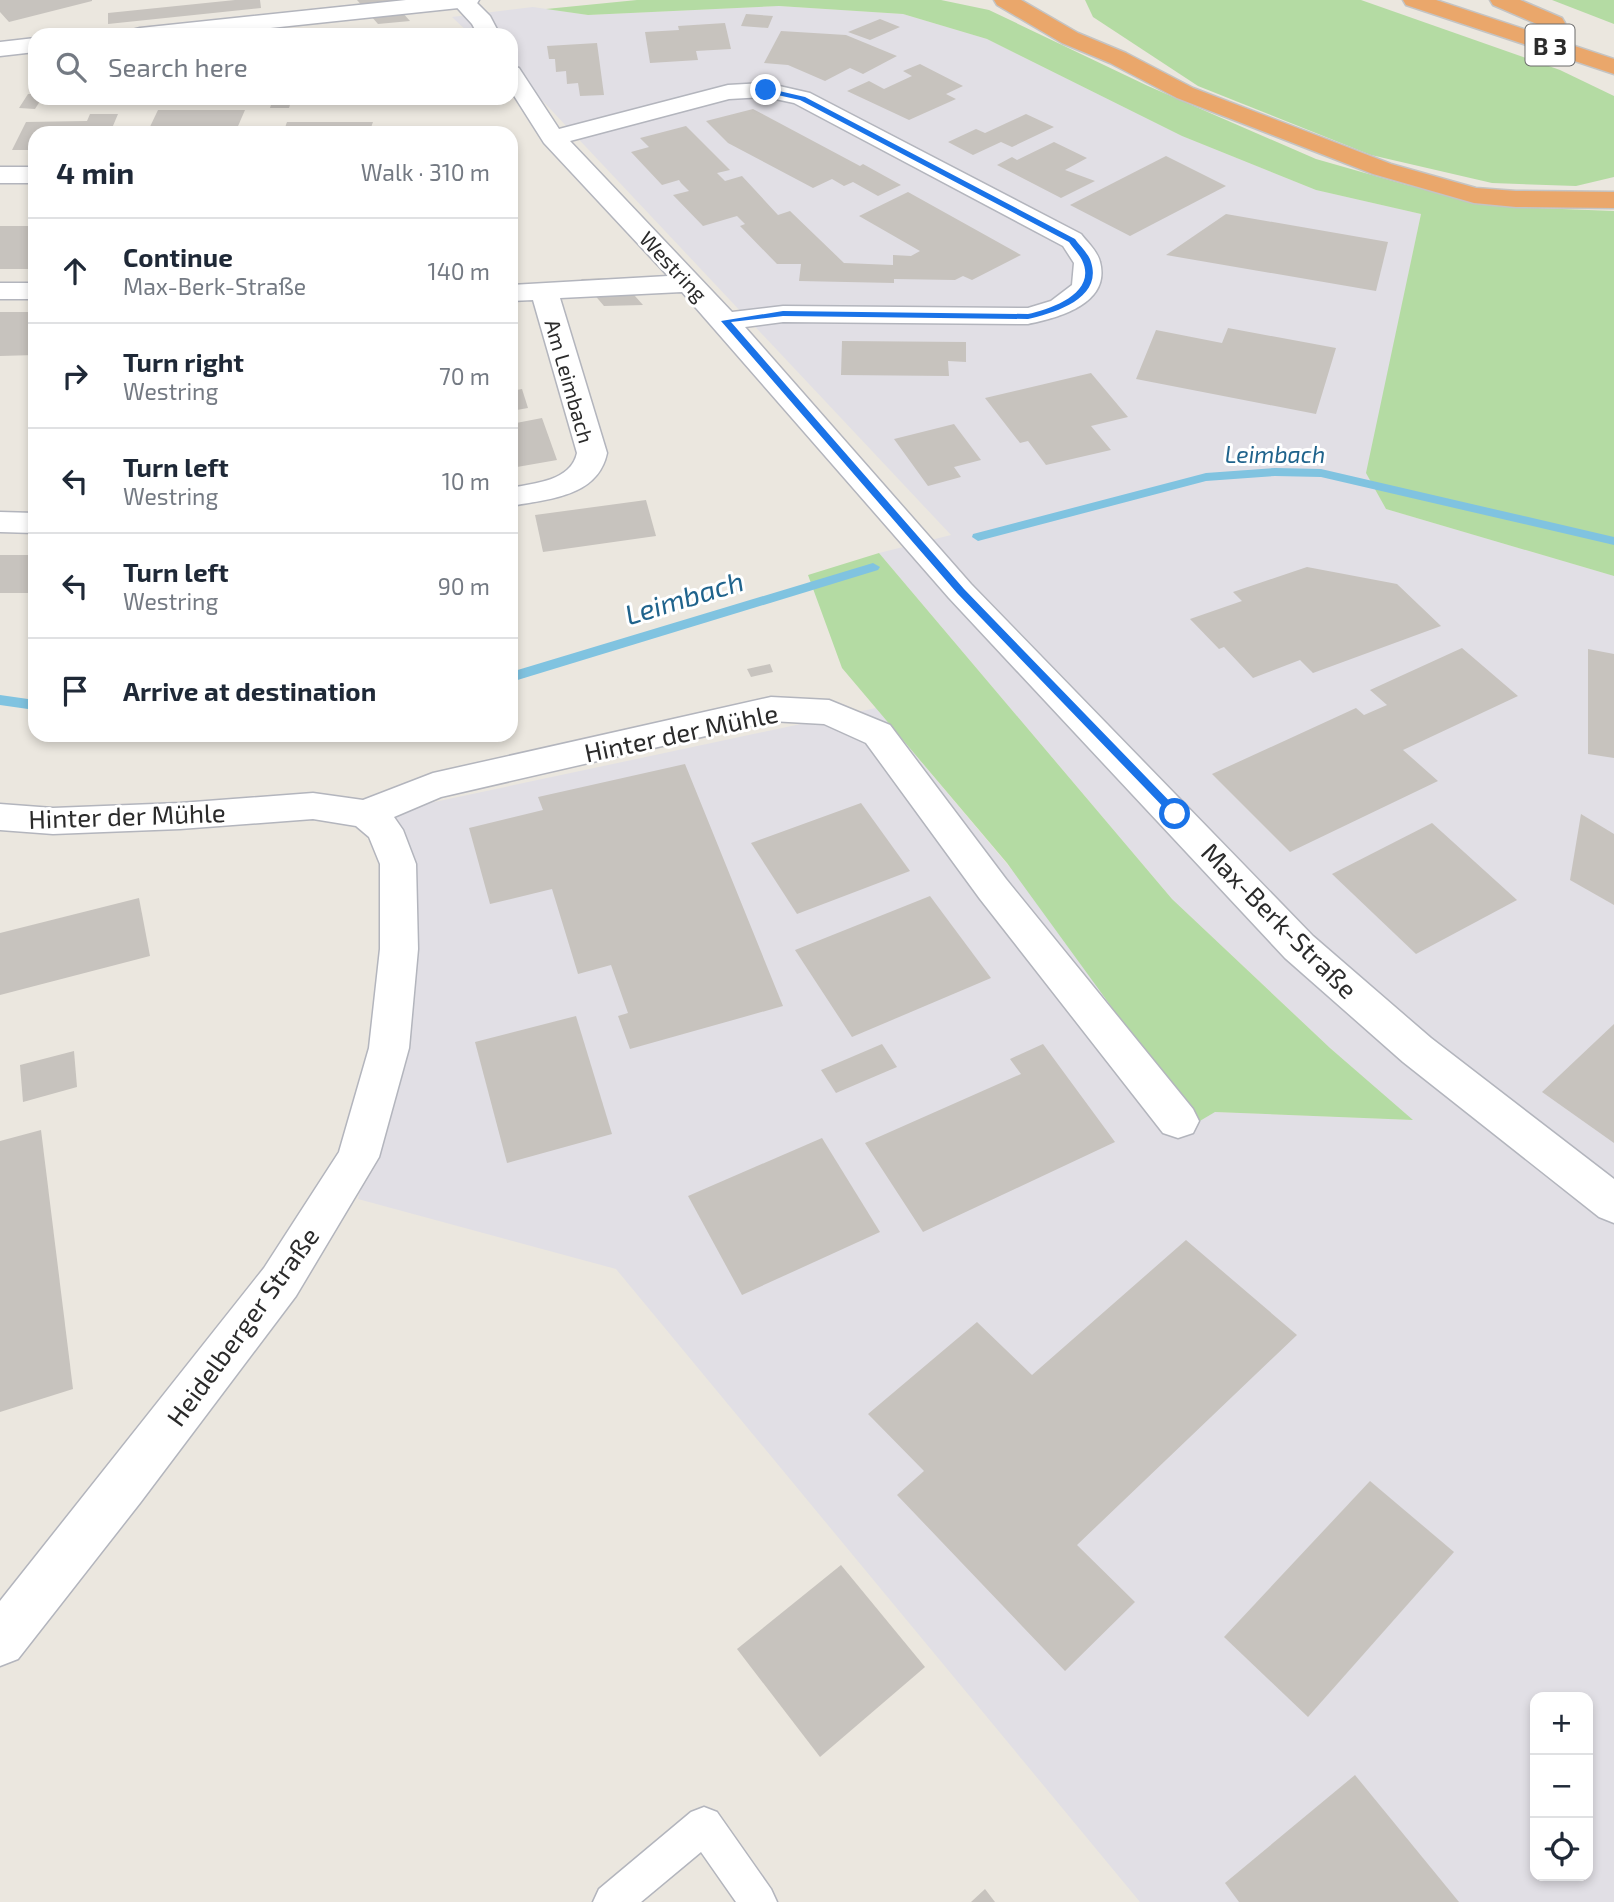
<!DOCTYPE html>
<meta charset="utf-8">
<style>
body{margin:0;font-family:"Exo 2",sans-serif;background:#f2f2f3;color:#1f2937}
.controls{position:absolute;right:21px;bottom:21px;display:grid;overflow:hidden;border-radius:14px;box-shadow:0 4px 10px #0003}
.controls button{width:63px;height:63px;display:grid;place-items:center;padding:0;border:0;border-bottom:2px solid #e0e1e3;background:#fff;color:#1f2937;font:35px sans-serif}
.stop{position:absolute;width:21px;height:21px;margin:-16px;border:5px solid #1a73e8;border-radius:50%;background:#fff}
.stop.end{background:#1a73e8;border-color:#fff;box-shadow:0 2px 7px #0008}
.list{margin:0;padding:0;list-style:none}
h2{display:flex;justify-content:space-between;align-items:center;height:91px;margin:0;padding:0 28px;font-size:30px}
h2 small{font-size:23px;font-weight:400;color:#747a83}
.list li{display:grid;grid-template-columns:46px 1fr auto;gap:21px;align-items:center;box-sizing:border-box;height:105px;padding:0 28px;border-top:2px solid #e0e1e3}
.list b{display:block;font-size:26px;white-space:nowrap}
.list p{margin:0;font-size:23px;white-space:nowrap;color:#747a83}
.list em{font-size:23px;font-style:normal;color:#747a83}
.icon{flex:none;width:38px;height:38px;fill:none;stroke:currentColor;stroke-width:2;stroke-linecap:round;stroke-linejoin:round}
.map{position:relative;flex:none;width:1614px;height:1902px;overflow:hidden}
.search{position:absolute;background:#fff;box-shadow:0 4px 10px #0003;left:28px;top:28px;width:490px;height:77px;display:flex;align-items:center;gap:18px;box-sizing:border-box;padding:0 24px;border-radius:21px;color:#747a83;font-size:26px}
.panel{position:absolute;background:#fff;box-shadow:0 4px 10px #0003;left:28px;top:126px;width:490px;height:616px;border-radius:21px}
.map>svg:first-child{display:block}
.industrial{fill:#e1dfe5;fill-rule:evenodd}
.green{fill:#b4dba3}
.lines{fill:none;stroke-linecap:round;stroke-linejoin:round}
.stream{fill:#80c3e0;fill-rule:evenodd}
.building{fill:#c7c3be}
.lane-casing{stroke:#b3b5bd;stroke-width:3}
.street-casing{stroke:#b3b5bd;stroke-width:3}
.secondary-casing{stroke:#b3b5bd;stroke-width:3}
.highway-casing{stroke:#c4c4c4;stroke-width:3}
.lane{fill:#fff;fill-rule:evenodd}
.street{fill:#fff;fill-rule:evenodd}
.secondary{fill:#fff;fill-rule:evenodd}
.highway{fill:#eaa76b;fill-rule:evenodd}
.route{fill:#1a73e8}
.labels{text-anchor:middle;dominant-baseline:central;stroke-width:6;stroke-linejoin:round;paint-order:stroke}
.far-street-label{font-size:21px;fill:#2b2b2b;stroke:#fff}
.far-water-label{font-size:23px;font-style:italic;fill:#1f638c;stroke:#fff}
.shield{fill:#fff;stroke:#6b6b6b;stroke-width:2}
.shield-label{font-size:24px;font-weight:bold;fill:#2b2b2b}
.street-label{font-size:26px;fill:#2b2b2b;stroke:#fff}
.water-label{font-size:28px;font-style:italic;fill:#1f638c;stroke:#fff}
</style>
<div class="map">
<svg width="1614" height="1902" viewBox="0 0 1614 1902">
<rect width="100%" height="100%" fill="#ebe7df"/>
<!-- industrial -->
<path class="industrial" d="M778 6 903 14 987 39 1182 136 1316 190 1421 214 1367 473 1386 509 1614 576V1902H1140L616 1269 358 1199 381 1101 392 811 876 708 1215 1112 1412 1120 1330 1048 1172 899 879 553 951 535 538 96 511 72V35H471L452 17 533 7 588 15ZM1535 1697H1588V1876H1535Z"/>
<!-- green -->
<g class="green">
<path d="M637 0H941L989 10 1148 86 1316 159 1407 185 1509 207 1614 211V576L1386 509 1366 473 1421 214 1316 190 1182 136 987 39 903 14 779 6 588 15 546 9Z"/>
<path d="M1085 0H1361L1560 70 1614 96V177L1576 186 1492 183 1371 155 1198 86 1093 17Z"/>
<path d="M1552 0H1614V24Z"/>
<path d="M879 553 1172 899 1330 1048 1413 1120 1215 1112 1193 1125 1166 1082 1007 863 842 668 808 575Z"/>
</g>
<g class="lines">
<!-- stream -->
<g class="stream">
<path d="M1275 468 1321 469 1614 537V545L1321 477 1275 476 1206 481 978 541 972 537 973 534 1206 473Z"/>
<path d="M873 563 880 567 878 570 511 682V672Z"/>
<path d="M0 695 35 700V710L0 705Z"/>
</g>
</g>
<!-- building -->
<g class="building">
<path d="M0 0H92V1L9 22 0 12Z"/>
<path d="M235 0H260L261 8 108 24V13Z"/>
<path d="M357 0H391L410 21 378 24Z"/>
<path d="M746 14 773 16 768 28 741 26Z"/>
<path d="M880 19 900 27 870 40 848 32Z"/>
<path d="M725 23 731 49 696 51 698 60 650 63 645 32 679 30 678 26Z"/>
<path d="M781 31 846 35 897 56 863 74 850 68 825 81 788 65 764 63Z"/>
<path d="M597 43 604 95 580 96 578 83 567 84 566 71 556 72 555 59H549L547 46Z"/>
<path d="M920 64 963 86 946 94 956 99 909 120 847 91 869 81 884 89 912 76 903 71Z"/>
<path d="M28 94H35V98H42L35 109 19 108Z"/>
<path d="M273 98H292L289 108H270Z"/>
<path d="M753 109 860 166 863 164 901 185 878 196 853 182 844 186 832 179 813 188 728 143 706 121Z"/>
<path d="M158 110H245L235 133H147Z"/>
<path d="M90 114H118L110 133H35V150H12L26 122 87 121Z"/>
<path d="M1026 114 1054 127 1012 147 1001 142 973 155 948 142 976 129 985 133Z"/>
<path d="M287 122H373L369 133H283Z"/>
<path d="M686 126 730 170 717 173 725 181 742 176 778 215 790 211 844 263 893 265V255L911 256 920 251 859 216 908 192 1021 255 972 280 963 276 955 280 894 279V283L799 281 801 264H777L740 226 745 224 737 216 703 226 673 195 689 191 681 183 679 180 662 185 631 152 649 147 640 138Z"/>
<path d="M1054 142 1087 158 1065 170 1095 181 1061 198 997 165 1012 157 1017 160Z"/>
<path d="M1166 156 1226 186 1130 236 1070 205Z"/>
<path d="M1226 214 1388 242 1376 291 1166 255Z"/>
<rect x="0" y="226" width="35" height="43"/>
<path d="M619 278 643 305 604 306 581 279Z"/>
<path d="M0 312H35V355L0 356Z"/>
<path d="M1228 328 1336 348 1316 414 1136 379 1156 330 1222 343Z"/>
<path d="M842 341 966 342V362L948 361 949 376 841 375Z"/>
<path d="M1091 373 1128 417 1091 426 1111 450 1046 465 1028 441 1020 443 985 398Z"/>
<path d="M522 389 528 408 511 411V391Z"/>
<path d="M542 418 557 460 517 467 518 473 511 474V433H513L511 424Z"/>
<path d="M954 424 981 460 954 467 961 477 928 486 894 439Z"/>
<path d="M646 500 656 536 543 552 535 515Z"/>
<rect x="0" y="555" width="35" height="38"/>
<path d="M1307 567 1397 584 1441 626 1313 673 1300 660 1253 678 1224 647 1219 649 1190 619 1242 601 1233 592Z"/>
<path d="M1462 648 1518 696 1403 750 1438 781 1290 852 1212 774 1356 708 1364 715 1387 705 1370 690Z"/>
<path d="M1588 649 1614 654V758L1588 754Z"/>
<path d="M770 664 773 672 751 677 747 669Z"/>
<path d="M685 764 783 1006 630 1049 618 1016 628 1013 611 965 578 974 552 889 490 904 469 828 543 810 538 797Z"/>
<path d="M861 803 910 871 797 914 751 843Z"/>
<path d="M1581 814 1614 834V905L1570 880Z"/>
<path d="M1432 823 1517 900 1416 954 1332 874Z"/>
<path d="M930 896 991 978 852 1037 795 950Z"/>
<path d="M139 898 150 956 0 995V933Z"/>
<path d="M576 1016 612 1134 507 1163 475 1042Z"/>
<path d="M1614 1024V1143L1542 1092Z"/>
<path d="M882 1044 897 1067 836 1093 821 1070Z"/>
<path d="M1043 1044 1115 1142 923 1232 865 1143 1021 1074 1010 1059Z"/>
<path d="M74 1051 77 1087 23 1102 20 1065Z"/>
<path d="M41 1130 73 1389 0 1412V1141Z"/>
<path d="M822 1138 880 1232 742 1295 688 1196Z"/>
<path d="M1186 1240 1297 1335 1077 1545 1135 1602 1065 1671 897 1495 924 1471 868 1414 977 1322 1032 1375Z"/>
<path d="M1370 1481 1454 1552 1308 1717 1224 1637Z"/>
<path d="M841 1565 925 1667 820 1757 737 1649Z"/>
<path d="M1355 1775 1459 1902H1239L1225 1883Z"/>
<path d="M985 1889 995 1902H971Z"/>
</g>
<g class="lines">
<!-- lane casing -->
<g class="lane-casing">
<path id="lane" d="M704 1807 717 1812 771 1889 777 1902H736L701 1852 641 1902H593L599 1889 691 1812Z"/>
</g>
<!-- street casing -->
<g class="street-casing">
<g id="street">
<path d="M450 0H474L490 16 500 35H478L472 24Z"/>
<path d="M511 66 519 68 559 129 728 85 766 83 810 93 1081 234C1088 243 1098 252 1100 262 1111 304 1058 318 1028 324L783 322 745 327 971 584 1313 936 1431 1038 1614 1179V1223L1599 1217 1403 1062 1285 958 949 598 682 292 560 298 607 453C598 497 548 499 511 506V488C535 483 571 481 577 453L533 300 511 301V285L668 276 544 143 511 91ZM766 97 794 103 1063 246 1074 263 1072 285 1051 301 1028 308 783 306 732 312 570 141 729 99Z"/>
<rect x="0" y="167" width="35" height="16"/>
<rect x="0" y="283" width="35" height="16"/>
<path d="M0 512 35 513V533L0 532Z"/>
<path d="M771 697 829 700 890 725 1006 879 1193 1109 1199 1121 1193 1133 1178 1138 1163 1133 980 899 866 743 824 724 771 721 441 797 394 817 403 830 416 864 418 949 409 1048 379 1157 296 1296 140 1503 18 1659 0 1666V1601L264 1268 339 1152 369 1048 380 949V864L369 837 356 826 313 819 180 829 53 834 0 830V804L53 808 180 803 313 793 363 800 433 773Z"/>
</g>
</g>
<!-- secondary casing -->
<g class="secondary-casing">
<g id="secondary">
<path d="M406 0H479L476 5 468 7 204 35H129L132 30 140 28Z"/>
<path d="M35 38V52L0 56V42Z"/>
</g>
</g>
<!-- highway casing -->
<g class="highway-casing">
<g id="highway">
<path d="M994 0H1021L1078 33 1126 53 1193 88 1391 164 1476 188 1516 191 1614 192V208L1516 207 1474 203 1373 174 1177 98 1110 63 1062 43 997 5Z"/>
<path d="M1403 0H1436L1614 59V74L1406 5Z"/>
<path d="M1490 0H1520L1562 18 1565 23 1562 28H1546L1493 5Z"/>
</g>
</g>
<!-- lane -->
<use href="#lane" class="lane"/>
<!-- street -->
<use href="#street" class="street"/>
<!-- secondary -->
<use href="#secondary" class="secondary"/>
<!-- highway -->
<use href="#highway" class="highway"/>
</g>
<!-- route -->
<path class="route" d="M766 88 805 97 1075 239C1079 245 1089 254 1091 262 1103 299 1054 313 1028 319L783 316 731 322 964 589 1179 811V816H1172L957 593 721 321 783 311 1028 314C1051 309 1098 293 1082 260 1079 254 1073 248 1069 242L800 100 764 92Z"/>
<g class="labels">
<!-- far-street labels -->
<g class="far-street-label">
<text transform="translate(674 266) rotate(47)">Westring</text>
<text transform="translate(570 381) rotate(74)">Am Leimbach</text>
</g>
<!-- far-water labels -->
<g class="far-water-label">
<text x="1275" y="454">Leimbach</text>
</g>
<!-- shield labels -->
<rect class="shield" x="1525.5" y="24.5" width="49" height="41" rx="5"/>
<g class="shield-label">
<text x="1550" y="45">B 3</text>
</g>
<!-- street labels -->
<g class="street-label">
<text transform="translate(681 732) rotate(-12)">Hinter der Mühle</text>
<text transform="translate(127 815) rotate(-2)">Hinter der Mühle</text>
<text transform="translate(1280 920) rotate(45)">Max-Berk-Straße</text>
<text transform="translate(242 1326) rotate(-54)">Heidelberger Straße</text>
</g>
<!-- water labels -->
<g class="water-label">
<text transform="translate(684 597) rotate(-17)">Leimbach</text>
</g>
</g>
</svg>
<div class="controls">
<button>+</button>
<button>−</button>
<button><svg class="icon" aria-label="locate" viewBox="0 0 24 24"><circle cx="12" cy="12" r="6"/><path d="M12 2v4M12 18v4M2 12h4M18 12h4"/></svg></button>
</div>
<div class="stop" style="left:1175px;top:814px"></div>
<div class="stop end" style="left:766px;top:90px"></div>
<div class="search"><svg class="icon" aria-label="search" viewBox="0 0 24 24"><circle cx="10" cy="10" r="6"/><path d="M15 15l6 6"/></svg>Search here</div>
<section class="panel">
<h2>4 min<small>Walk · 310 m</small></h2>
<ul class="list">
<li><svg class="icon" aria-label="ahead" viewBox="0 0 24 24"><path d="M12 20V5M6 11l6-6 6 6"/></svg><div><b>Continue</b><p>Max-Berk-Straße</p></div><em>140 m</em></li>
<li><svg class="icon" aria-label="right" viewBox="0 0 24 24"><path d="M7 20v-9h11M14 6l5 5-5 5"/></svg><div><b>Turn right</b><p>Westring</p></div><em>70 m</em></li>
<li><svg class="icon" aria-label="left" viewBox="0 0 24 24"><path d="M17 20v-9H6M10 6l-5 5 5 5"/></svg><div><b>Turn left</b><p>Westring</p></div><em>10 m</em></li>
<li><svg class="icon" aria-label="left" viewBox="0 0 24 24"><path d="M17 20v-9H6M10 6l-5 5 5 5"/></svg><div><b>Turn left</b><p>Westring</p></div><em>90 m</em></li>
<li><svg class="icon" aria-label="arrive" viewBox="0 0 24 24"><path d="M6 21V4h12l-3 4 3 4H6"/></svg><div><b>Arrive at destination</b></div></li>
</ul>
</section>
</div>
